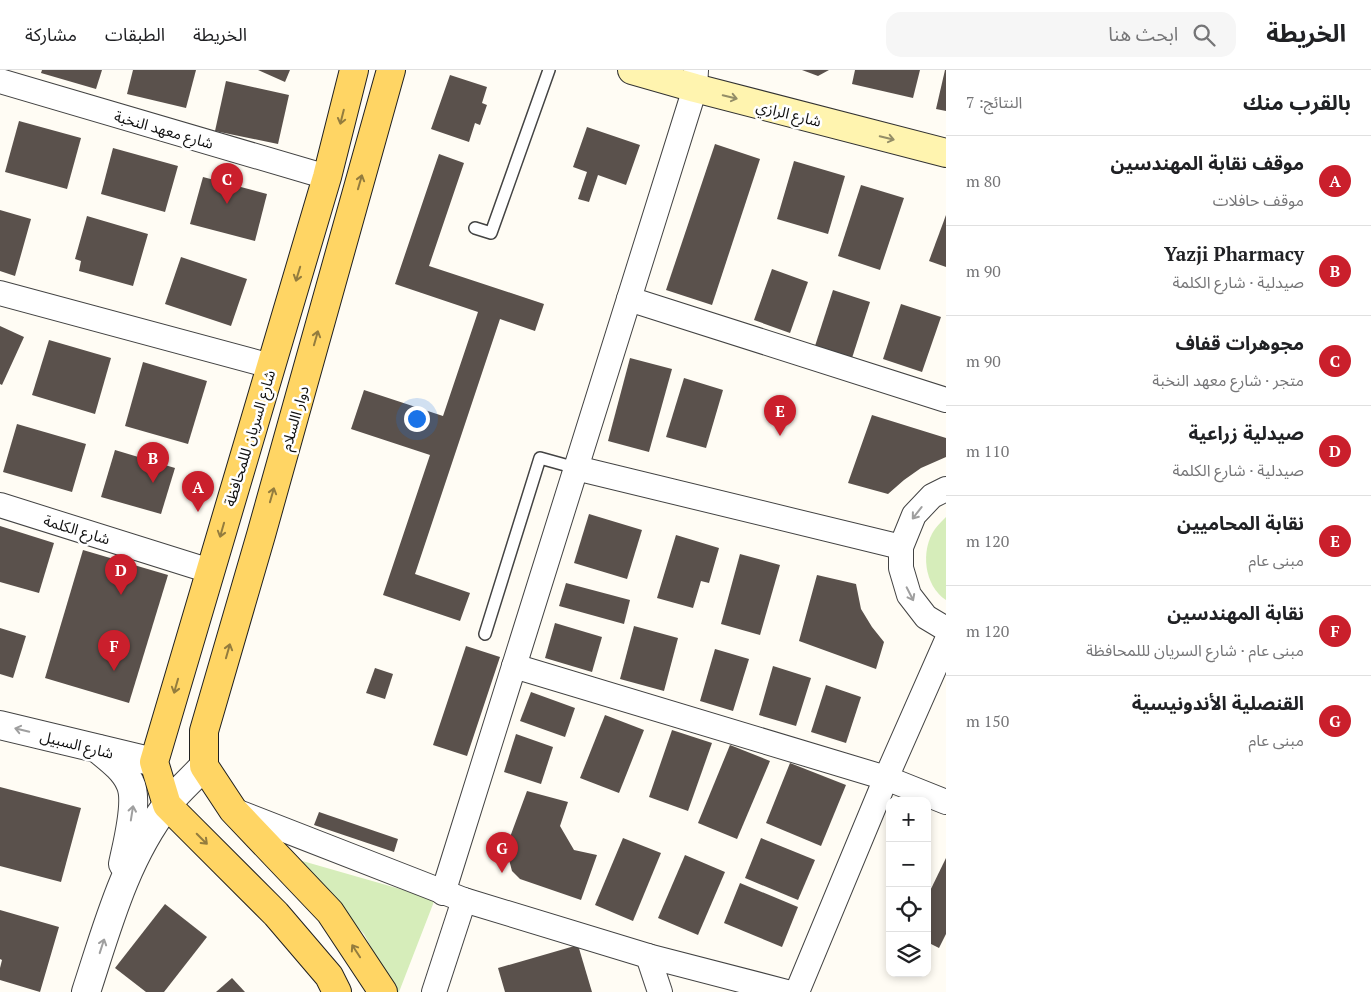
<!DOCTYPE html>
<html lang="ar">
<meta charset="utf-8">
<style>
body{margin:0;font-family:"PT Serif","Noto Sans Arabic",serif;background:#f6f6f6;color:#202124;direction:rtl}
.controls{position:absolute;right:15px;bottom:15px;display:grid;overflow:hidden;border-radius:10px;box-shadow:0 2px 8px #0003}
.controls button{width:45px;height:45px;display:grid;place-items:center;padding:0;border:0;border-bottom:1px solid #e0e0e0;background:#fff;color:#202124;font:25px sans-serif}
.you{position:absolute;left:416px;top:348px;width:18px;height:18px;margin:-12px;border:4px solid #fff;border-radius:50%;background:#1a73e8;box-shadow:0 0 0 8px #1a73e833}
.badge{display:grid;place-items:center;width:32px;height:32px;border-radius:50%;background:#ca1f2c;color:#fff;font-size:16px;font-weight:700}
.pin{position:absolute;translate:-50% -41px;filter:drop-shadow(0 1px 2px #0008)}
.pin::after{content:'';position:absolute;top:26px;width:18px;height:15px;background:inherit;clip-path:polygon(0 0,100% 0,50% 100%)}
.list{margin:0;padding:0;list-style:none}
h2{display:flex;justify-content:space-between;align-items:center;height:65px;margin:0;padding:0 20px;font-size:21px}
h2 small{font-size:16px;font-weight:400;color:#757577}
.list li{display:grid;grid-template-columns:32px 1fr auto;gap:15px;align-items:center;box-sizing:border-box;height:90px;padding:0 20px;border-top:1px solid #e0e0e0}
.list b{display:block;font-size:19px;white-space:nowrap}
.list p{margin:0;font-size:16px;white-space:nowrap;color:#757577}
.list em{font-size:16px;font-style:normal;color:#757577}
.icon{flex:none;width:28px;height:28px;fill:none;stroke:currentColor;stroke-width:2;stroke-linecap:round;stroke-linejoin:round}
.map{position:relative;flex:none;width:946px;height:922px;overflow:hidden;direction:ltr}
header{display:flex;align-items:center;gap:30px;box-sizing:border-box;height:70px;padding:0 25px;background:#fff;border-bottom:1px solid #e0e0e0}
header strong{font-size:24px}
nav{display:flex;gap:28px;margin-inline-start:auto;font-size:18px}
.search{width:350px;height:45px;background:#f6f6f6;display:flex;align-items:center;gap:12px;box-sizing:border-box;padding:0 18px;border-radius:15px;color:#757577;font-size:19px}
main{display:flex}
aside{flex:1;background:#fff}
.map>svg:first-child{display:block}
.green{fill:#d6edba}
.building{fill:#5a514c}
.lines{fill:none;stroke-linecap:round;stroke-linejoin:round}
.service-casing{stroke:#434343;stroke-width:14}
.minor-casing{stroke:#434343;stroke-width:26}
.tertiary-casing{stroke:#434343;stroke-width:30}
.secondary-casing{stroke:#323232;stroke-width:30}
.primary-casing{stroke:#212121;stroke-width:30}
.service{stroke:#fff;stroke-width:11}
.minor{stroke:#fff;stroke-width:24}
.tertiary{stroke:#fff;stroke-width:28}
.secondary{stroke:#fff4af;stroke-width:28}
.primary{stroke:#ffd564;stroke-width:28}
.oneway{stroke:#938d67}
.oneway2{stroke:#937c3e}
.oneway3{stroke:#9f9f9f}
.labels{text-anchor:middle;dominant-baseline:central;stroke-width:5;stroke-linejoin:round;paint-order:stroke}
.street-label{font-size:15px;fill:#101010;stroke:#fff}
</style>
<header>
<strong>الخريطة</strong>
<div class="search"><svg class="icon" aria-label="search" viewBox="0 0 24 24"><circle cx="10" cy="10" r="6"/><path d="M15 15l6 6"/></svg>ابحث هنا</div>
<nav><a>الخريطة</a><a>الطبقات</a><a>مشاركة</a></nav>
</header>
<main>
<aside>
<h2>بالقرب منك<small>النتائج: 7</small></h2>
<ul class="list">
<li><span class="badge">A</span><div><b>موقف نقابة المهندسين</b><p>موقف حافلات</p></div><em>80 m</em></li>
<li><span class="badge">B</span><div><b>Yazji Pharmacy</b><p>صيدلية · شارع الكلمة</p></div><em>90 m</em></li>
<li><span class="badge">C</span><div><b>مجوهرات قفاف</b><p>متجر · شارع معهد النخبة</p></div><em>90 m</em></li>
<li><span class="badge">D</span><div><b>صيدلية زراعية</b><p>صيدلية · شارع الكلمة</p></div><em>110 m</em></li>
<li><span class="badge">E</span><div><b>نقابة المحاميين</b><p>مبنى عام</p></div><em>120 m</em></li>
<li><span class="badge">F</span><div><b>نقابة المهندسين</b><p>مبنى عام · شارع السريان لللمحافظة</p></div><em>120 m</em></li>
<li><span class="badge">G</span><div><b>القنصلية الأندونيسية</b><p>مبنى عام</p></div><em>150 m</em></li>
</ul>
</aside>
<div class="map">
<svg width="946" height="922" viewBox="0 0 946 922">
<rect width="100%" height="100%" fill="#fffcf4"/>
<!-- green -->
<g class="green">
<path d="M946 447V530C924 516 920 480 935 459 938 455 942 451 946 447Z"/>
<path d="M292 788 435 829 399 922H395L364 864Z"/>
</g>
<!-- building -->
<g class="building">
<path d="M42 0H102L96 19 41 3Z"/>
<path d="M133 0H196L186 38 127 24Z"/>
<path d="M258 0H290L285 12Z"/>
<path d="M802 0H829L818 6Z"/>
<path d="M855 0H920L913 28 852 14Z"/>
<path d="M945 0H946V41L936 39Z"/>
<path d="M450 5 487 17 482 33 487 35 480 55 475 53 469 72 431 59Z"/>
<path d="M226 11 289 25 278 74 215 61Z"/>
<path d="M19 51 81 68 67 119 5 102Z"/>
<path d="M587 57 640 75 626 115 598 105 589 132 578 129 587 102 573 97Z"/>
<path d="M715 74 760 89 712 235 666 220Z"/>
<path d="M113 78 178 96 165 142 101 124Z"/>
<path d="M439 84 464 93 429 196 544 234 535 261 500 249 415 504 470 523 460 551 383 525 430 385 351 359 364 320 443 346 478 242 395 214Z"/>
<path d="M794 91 845 106 828 164 777 149Z"/>
<path d="M203 107 267 124 255 171 190 154Z"/>
<path d="M861 115 904 128 880 200 838 186Z"/>
<path d="M0 140 31 149 15 206 0 201Z"/>
<path d="M946 145V197L929 191Z"/>
<path d="M87 146 148 164 133 216 79 201 81 191 75 189Z"/>
<path d="M181 187 247 209 231 256 165 234Z"/>
<path d="M772 199 808 212 790 263 754 250Z"/>
<path d="M833 220 870 232 852 288 815 276Z"/>
<path d="M901 234 941 247 922 302 883 289Z"/>
<path d="M0 256 24 267 2 315 0 314Z"/>
<path d="M49 270 111 288 95 344 32 325Z"/>
<path d="M630 288 672 299 649 382 608 371Z"/>
<path d="M143 292 207 311 188 374 125 356Z"/>
<path d="M684 308 723 320 706 378 666 367Z"/>
<path d="M872 345 946 368V387L921 398 904 410 888 424 848 413Z"/>
<path d="M17 354 86 374 72 422 3 402Z"/>
<path d="M115 380 175 398 161 444 101 427Z"/>
<path d="M589 444 642 460 627 509 574 493Z"/>
<path d="M0 456 54 473 39 523 0 512Z"/>
<path d="M676 465 719 478 709 513 701 511 693 538 657 528Z"/>
<path d="M83 480 168 505 129 633 45 608Z"/>
<path d="M740 484 780 495 760 565 721 554Z"/>
<path d="M817 505 856 514 861 539 872 557 884 572 876 599 799 571Z"/>
<path d="M566 513 630 530 624 554 559 536Z"/>
<path d="M555 553 602 567 592 602 545 588Z"/>
<path d="M634 556 678 568 664 621 620 609Z"/>
<path d="M0 558 26 566 13 608 0 604Z"/>
<path d="M466 576 500 587 467 686 433 675Z"/>
<path d="M715 579 749 589 733 641 700 631Z"/>
<path d="M773 596 811 608 796 656 759 645Z"/>
<path d="M375 598 393 604 385 629 366 623Z"/>
<path d="M826 615 861 627 846 673 811 662Z"/>
<path d="M531 622 575 638 565 667 520 651Z"/>
<path d="M605 645 644 660 619 723 580 708Z"/>
<path d="M672 660 712 673 688 741 649 727Z"/>
<path d="M516 664 553 677 541 714 504 702Z"/>
<path d="M730 675 770 691 737 769 698 753Z"/>
<path d="M790 693 846 715 821 776 766 753Z"/>
<path d="M0 717 81 738 61 812 0 796Z"/>
<path d="M527 721 568 732 560 756 574 780 597 785 581 830 520 809 512 801 506 778Z"/>
<path d="M319 742 398 769 394 782 314 755Z"/>
<path d="M623 768 661 783 633 851 595 835Z"/>
<path d="M761 768 815 790 798 830 745 808Z"/>
<path d="M685 785 725 802 698 865 658 848Z"/>
<path d="M946 788V864L939 878 927 872V827Z"/>
<path d="M740 813 798 837 782 877 724 853Z"/>
<path d="M165 834 207 867 164 922H146L115 898Z"/>
<path d="M0 840 59 857 40 922 0 910V898L2 890 0 889Z"/>
<path d="M578 875 592 922H505L498 898Z"/>
<path d="M232 908 245 922H216Z"/>
</g>
<g class="lines">
<!-- service casing -->
<g class="service-casing">
<g id="service">
<path d="M475 158 491 163 549 0"/>
<path d="M485 564 540 388 576 398"/>
</g>
</g>
<!-- minor casing -->
<g class="minor-casing">
<g id="minor">
<path d="M0 11 327 107"/>
<path d="M0 223 271 296"/>
<path d="M629 229 946 330"/>
<path d="M576 398 901 477"/>
<path d="M946 419 932 426 914 445 901 477V498L909 525 926 547 946 559"/>
<path d="M0 435 210 501"/>
<path d="M514 596 886 708 946 732"/>
<path d="M233 740 464 830 648 886 787 922"/>
<path d="M443 823 695 18 696 0"/>
<path d="M648 886 660 922"/>
<path d="M434 922 464 830"/>
<path d="M797 922 886 708 946 572"/>
</g>
</g>
<!-- tertiary casing -->
<g class="tertiary-casing">
<g id="tertiary">
<path d="M0 655 154 692"/>
<path d="M98 679C110 689 124 699 130 713 139 731 127 774 123 794"/>
<path d="M86 922C107 858 125 789 167 735 178 721 192 709 204 696"/>
</g>
</g>
<!-- secondary casing -->
<g class="secondary-casing">
<path id="secondary" d="M632 0 695 18 946 83"/>
</g>
<!-- primary casing -->
<g class="primary-casing">
<g id="primary">
<path d="M337 922 329 906 276 844 167 735 154 692 327 107 354 0"/>
<path d="M383 922 330 842 233 740 204 696V661L261 465 391 0"/>
</g>
</g>
<!-- service -->
<use href="#service" class="service"/>
<!-- minor -->
<use href="#minor" class="minor"/>
<!-- tertiary -->
<use href="#tertiary" class="tertiary"/>
<!-- secondary -->
<use href="#secondary" class="secondary"/>
<!-- primary -->
<use href="#primary" class="primary"/>
</g>
<!-- one-way arrows -->
<defs><path id="oneway-shaft" d="M-6 0H5M1.5-3L5.5 0L1.5 3" fill="none" stroke-width="1.6" stroke-linecap="round" stroke-linejoin="round" transform="scale(1.25)"/></defs>
<g class="oneway">
<use href="#oneway-shaft" transform="translate(730 27) rotate(14)"/>
<use href="#oneway-shaft" transform="translate(887 68) rotate(14)"/>
</g>
<g class="oneway2">
<use href="#oneway-shaft" transform="translate(342 47) rotate(104)"/>
<use href="#oneway-shaft" transform="translate(360 112) rotate(-74)"/>
<use href="#oneway-shaft" transform="translate(298 204) rotate(107)"/>
<use href="#oneway-shaft" transform="translate(316 268) rotate(-74)"/>
<use href="#oneway-shaft" transform="translate(272 425) rotate(-74)"/>
<use href="#oneway-shaft" transform="translate(222 460) rotate(106)"/>
<use href="#oneway-shaft" transform="translate(228 581) rotate(-74)"/>
<use href="#oneway-shaft" transform="translate(176 616) rotate(106)"/>
<use href="#oneway-shaft" transform="translate(202 769) rotate(45)"/>
<use href="#oneway-shaft" transform="translate(356 881) rotate(-123)"/>
</g>
<g class="oneway3">
<use href="#oneway-shaft" transform="translate(917 443) rotate(128)"/>
<use href="#oneway-shaft" transform="translate(910 524) rotate(63)"/>
<use href="#oneway-shaft" transform="translate(22 660) rotate(-166)"/>
<use href="#oneway-shaft" transform="translate(132 743) rotate(-81)"/>
<use href="#oneway-shaft" transform="translate(102 876) rotate(-72)"/>
</g>
<g class="labels">
<!-- street labels -->
<g class="street-label">
<text transform="translate(789 43) rotate(14)">شارع الرازي</text>
<text transform="translate(164 59) rotate(16)">شارع معهد النخبة</text>
<text transform="translate(294 348) rotate(-74)">دوار االسلام</text>
<text transform="translate(249 368) rotate(-73)">شارع السريان لللمحافظة</text>
<text transform="translate(77 459) rotate(17)">شارع الكلمة</text>
<text transform="translate(77 674) rotate(14)">شارع السبيل</text>
</g>
</g>
</svg>
<div class="controls">
<button>+</button>
<button>−</button>
<button><svg class="icon" aria-label="locate" viewBox="0 0 24 24"><circle cx="12" cy="12" r="6"/><path d="M12 2v4M12 18v4M2 12h4M18 12h4"/></svg></button>
<button><svg class="icon" aria-label="layers" viewBox="0 0 24 24"><path d="M12 4l9 5-9 5-9-5zM3 14l9 5 9-5"/></svg></button>
</div>
<div class="you"></div>
<div class="pin badge" style="left:198px;top:442px">A</div>
<div class="pin badge" style="left:153px;top:413px">B</div>
<div class="pin badge" style="left:227px;top:134px">C</div>
<div class="pin badge" style="left:121px;top:525px">D</div>
<div class="pin badge" style="left:780px;top:366px">E</div>
<div class="pin badge" style="left:114px;top:601px">F</div>
<div class="pin badge" style="left:502px;top:803px">G</div>
</div>
</main>
